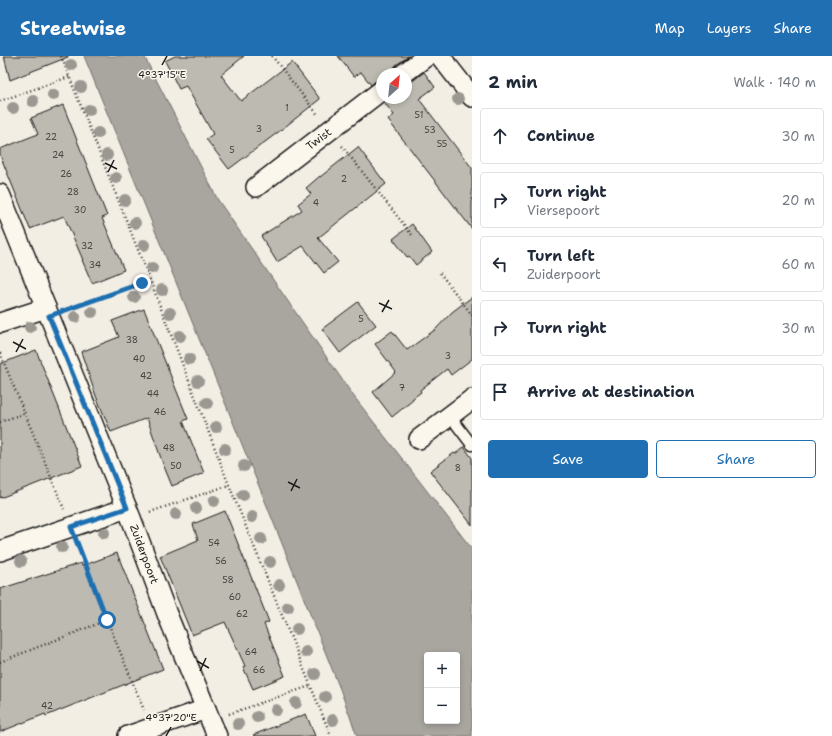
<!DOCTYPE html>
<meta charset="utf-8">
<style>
body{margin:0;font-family:"Shantell Sans",sans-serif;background:#f6f6f7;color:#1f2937}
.controls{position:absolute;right:12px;bottom:12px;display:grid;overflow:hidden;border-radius:4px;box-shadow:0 2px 6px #0003}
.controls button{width:36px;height:36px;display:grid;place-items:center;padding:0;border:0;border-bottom:1px solid #e0e1e3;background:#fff;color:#1f2937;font:20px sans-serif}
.compass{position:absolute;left:376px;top:12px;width:36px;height:36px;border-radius:50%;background:#fff;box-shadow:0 2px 6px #0003;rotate:27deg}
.stop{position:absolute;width:12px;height:12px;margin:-9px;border:3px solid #1f6fb2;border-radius:50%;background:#fff}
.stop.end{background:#1f6fb2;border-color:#fff;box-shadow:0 1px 4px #0008}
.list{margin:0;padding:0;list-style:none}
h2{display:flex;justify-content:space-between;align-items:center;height:52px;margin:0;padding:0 16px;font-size:17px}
h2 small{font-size:13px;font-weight:400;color:#747a83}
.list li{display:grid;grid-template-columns:26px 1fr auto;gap:12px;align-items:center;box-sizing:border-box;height:56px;margin:0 8px 8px;padding:0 8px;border:1px solid #e0e1e3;border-radius:4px}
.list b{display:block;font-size:15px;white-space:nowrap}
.list p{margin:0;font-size:13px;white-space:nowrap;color:#747a83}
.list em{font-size:13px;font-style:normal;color:#747a83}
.actions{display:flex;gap:8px;padding:12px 16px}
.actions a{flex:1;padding:9px 0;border:1px solid #1f6fb2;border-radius:4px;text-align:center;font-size:14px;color:#1f6fb2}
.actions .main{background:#1f6fb2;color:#fff}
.icon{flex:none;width:22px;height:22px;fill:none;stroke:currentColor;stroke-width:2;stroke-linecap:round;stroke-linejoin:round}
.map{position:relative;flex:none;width:472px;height:680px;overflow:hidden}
header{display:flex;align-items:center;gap:24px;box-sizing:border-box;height:56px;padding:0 20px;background:#1f6fb2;color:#fff}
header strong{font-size:19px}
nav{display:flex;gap:22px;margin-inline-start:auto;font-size:14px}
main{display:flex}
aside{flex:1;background:#fff}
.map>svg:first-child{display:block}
.water{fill:#a9a6a0;stroke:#716f6b;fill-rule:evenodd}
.building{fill:#bdbab1;stroke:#1c1c1c}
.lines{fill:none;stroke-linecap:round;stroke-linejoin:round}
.lane-casing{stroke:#1c1c1c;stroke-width:13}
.street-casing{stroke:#1c1c1c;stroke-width:22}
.path{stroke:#1c1c1c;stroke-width:2.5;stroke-dasharray:1 3;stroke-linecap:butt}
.lane{stroke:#fbf7ec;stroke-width:10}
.street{stroke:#fbf7ec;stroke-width:19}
.tree{fill:#9b9892}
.route{stroke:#1f6fb2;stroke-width:5}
.ticks{fill:none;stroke:#1c1c1c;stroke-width:1.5}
.labels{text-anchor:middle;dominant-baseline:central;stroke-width:3;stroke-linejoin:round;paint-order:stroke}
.number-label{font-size:9px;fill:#444441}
.street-label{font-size:11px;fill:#1c1c1c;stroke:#fbf7ec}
.ticks-label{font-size:10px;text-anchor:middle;fill:#1c1c1c;stroke:#fbf7ec;stroke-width:3;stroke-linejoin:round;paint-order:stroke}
</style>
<header>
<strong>Streetwise</strong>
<nav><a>Map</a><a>Layers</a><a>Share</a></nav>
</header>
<main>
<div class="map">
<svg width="472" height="680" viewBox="0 0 472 680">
<rect width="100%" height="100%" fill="#f2eee4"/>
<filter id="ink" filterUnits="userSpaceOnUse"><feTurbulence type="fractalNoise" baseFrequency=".025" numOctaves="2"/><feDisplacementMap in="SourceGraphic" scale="8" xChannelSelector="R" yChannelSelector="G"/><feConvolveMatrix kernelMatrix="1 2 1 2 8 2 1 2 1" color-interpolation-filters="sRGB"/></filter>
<g filter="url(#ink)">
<!-- water -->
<path class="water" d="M84 0H144L218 144 352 338 472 493V680H357L340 633 265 445ZM427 599H457V665H427Z"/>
<!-- building -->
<g class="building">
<path d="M4 0H68V1L10 24Z"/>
<path d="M175 0H244L221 19 241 45 292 6 320 43 281 74 229 113 206 83 213 78 186 30 179 33 165 5Z"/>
<path d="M338 0H409L396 9 393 13 392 18H382V23L376 25 371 29 361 16 354 21Z"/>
<path d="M424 16 435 31 419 43 472 112V173L388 64 394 59 384 46 389 42H406V28L410 27Z"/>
<path d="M63 49 107 160 102 162 124 214 92 227 82 204H83L64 160 30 173 0 99V93L38 78 31 62Z"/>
<path d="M358 91 386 128 318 182 338 206 324 217 303 190 277 206 261 180 302 154 298 148 311 138 306 132 320 120V121Z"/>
<path d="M412 168 432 196 416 209 409 200 407 201 393 183Z"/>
<path d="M472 241V303L451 319 447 313 420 334 421 336 412 343 413 344 392 361 373 336 396 316 375 288 392 275 407 294 436 273 452 256Z"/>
<path d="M358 246 376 269 340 297 322 273Z"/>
<path d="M144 253 188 363 183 365 204 417 172 430 163 408 147 362 111 376 96 340 81 296 119 281 112 265Z"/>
<path d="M36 294 82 410 0 442V308Z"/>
<path d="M464 391 472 402V469L430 415 454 397 455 398Z"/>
<path d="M225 455 269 566 264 568 285 620 253 633 243 611 245 610 225 566 192 579 160 500 198 484 193 468Z"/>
<path d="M117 497 163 613 58 655 46 660 45 658 0 676V533L81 507 82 510Z"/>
<path d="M306 658 315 680H254L253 679Z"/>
</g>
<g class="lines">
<!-- lane casing -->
<g class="lane-casing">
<path id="lane" d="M450 360 472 389"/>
</g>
<!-- street casing -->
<g class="street-casing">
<g id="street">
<path d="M440 0 472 41"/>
<path d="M403 18 427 0"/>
<path id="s1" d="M256 131 382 34"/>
<path id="s2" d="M0 138 131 462 167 558 217 680"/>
<path d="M0 267 46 252"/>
<path d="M419 383 472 343"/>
<path d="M0 495 127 452"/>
<path d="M128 680 206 653"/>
</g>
</g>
<!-- path -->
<g class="path">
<path d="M61 0 150 224 229 429 331 680"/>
<path d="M272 0 318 59"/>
<path d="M0 45 69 21"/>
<path d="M342 90 412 179"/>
<path d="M440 217 472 259"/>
<path d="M68 253 150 224"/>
<path d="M0 297 64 453"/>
<path d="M0 366 25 357"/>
<path d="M150 456 229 429"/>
<path d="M78 489 107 564"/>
<path d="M0 606 107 564 144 654"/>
<path d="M229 658 310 630"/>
</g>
<!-- lane -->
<use href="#lane" class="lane"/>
<!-- street -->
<use href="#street" class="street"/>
</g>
<!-- trees -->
<g class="tree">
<circle cx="71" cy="9" r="6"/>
<circle cx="81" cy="31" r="6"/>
<circle cx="53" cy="39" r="6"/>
<circle cx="458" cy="43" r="6"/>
<circle cx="33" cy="45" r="6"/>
<circle cx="13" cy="52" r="6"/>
<circle cx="89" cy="54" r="6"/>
<circle cx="98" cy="77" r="6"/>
<circle cx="107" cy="99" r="6"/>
<circle cx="116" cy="122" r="6"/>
<circle cx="125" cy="144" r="6"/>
<circle cx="135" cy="167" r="6"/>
<circle cx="144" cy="189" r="6"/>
<circle cx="152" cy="212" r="6"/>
<circle cx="162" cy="234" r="6"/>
<circle cx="134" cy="241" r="6"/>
<circle cx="92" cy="256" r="6"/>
<circle cx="170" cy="257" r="6"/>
<circle cx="75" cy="261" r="6"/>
<circle cx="30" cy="271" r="6"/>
<circle cx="180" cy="280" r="6"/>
<circle cx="189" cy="303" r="6"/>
<circle cx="198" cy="325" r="6"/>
<circle cx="207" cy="347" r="6"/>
<circle cx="216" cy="371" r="6"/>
<circle cx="225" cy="393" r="6"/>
<circle cx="244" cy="410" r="6"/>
<circle cx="243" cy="439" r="6"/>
<circle cx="214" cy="445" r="6"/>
<circle cx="196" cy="452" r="6"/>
<circle cx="176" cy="458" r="6"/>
<circle cx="252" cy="461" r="6"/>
<circle cx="104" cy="477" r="6"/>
<circle cx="261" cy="483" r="6"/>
<circle cx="62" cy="491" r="6"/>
<circle cx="21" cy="505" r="6"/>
<circle cx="270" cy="506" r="6"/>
<circle cx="279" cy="529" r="6"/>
<circle cx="288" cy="551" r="6"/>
<circle cx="297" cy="573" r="6"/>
<circle cx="306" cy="596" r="6"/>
<circle cx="315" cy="618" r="6"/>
<circle cx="325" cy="641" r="6"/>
<circle cx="296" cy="647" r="6"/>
<circle cx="276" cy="654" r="6"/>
<circle cx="257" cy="661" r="6"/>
<circle cx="333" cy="664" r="6"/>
<circle cx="238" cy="668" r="6"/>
</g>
</g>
<g class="lines" filter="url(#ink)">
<!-- route -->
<path class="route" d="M107 564 71 471 127 452 49 260 142 227"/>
</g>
<!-- ticks -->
<path class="ticks" d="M162 9 167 0M105 107 117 113M108 116 114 104M379 247 392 253M382 256 389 244M13 286 26 293M16 296 23 283M288 426 300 432M291 435 297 423M197 605 209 612M200 615 206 602M166 680 171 671"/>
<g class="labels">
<!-- number labels -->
<g class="number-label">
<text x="287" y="52">1</text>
<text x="419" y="59">51</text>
<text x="259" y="73">3</text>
<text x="430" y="74">53</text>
<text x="51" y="81">22</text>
<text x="442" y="88">55</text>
<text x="232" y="94">5</text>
<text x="58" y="99">24</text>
<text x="66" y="118">26</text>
<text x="344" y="123">2</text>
<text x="73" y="136">28</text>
<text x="316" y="147">4</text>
<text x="80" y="154">30</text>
<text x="87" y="190">32</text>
<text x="95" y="209">34</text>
<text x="361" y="263">5</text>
<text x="132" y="284">38</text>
<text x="448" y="300">3</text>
<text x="139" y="303">40</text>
<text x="146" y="320">42</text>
<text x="402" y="332">7</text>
<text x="153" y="338">44</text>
<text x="160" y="356">46</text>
<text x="169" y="392">48</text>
<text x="176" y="410">50</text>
<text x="458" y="412">8</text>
<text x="214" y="487">54</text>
<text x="221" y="505">56</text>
<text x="228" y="524">58</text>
<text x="235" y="541">60</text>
<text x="242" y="558">62</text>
<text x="251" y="596">64</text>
<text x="259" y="614">66</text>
<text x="47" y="650">42</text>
</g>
<!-- street labels -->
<g class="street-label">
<text stroke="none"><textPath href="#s1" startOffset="79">Twist</textPath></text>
<text stroke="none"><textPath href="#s2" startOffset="388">Zuiderpoort</textPath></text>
</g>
</g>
<g class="ticks-label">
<text x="162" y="22">4°37'15"E</text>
<text x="171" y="665">4°37'20"E</text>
</g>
</svg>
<div class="controls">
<button>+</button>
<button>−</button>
</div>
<svg class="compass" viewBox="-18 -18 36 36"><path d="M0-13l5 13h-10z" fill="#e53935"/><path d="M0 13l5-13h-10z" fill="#747a83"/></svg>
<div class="stop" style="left:107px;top:564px"></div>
<div class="stop end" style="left:142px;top:227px"></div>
</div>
<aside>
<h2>2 min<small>Walk · 140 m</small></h2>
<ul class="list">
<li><svg class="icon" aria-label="ahead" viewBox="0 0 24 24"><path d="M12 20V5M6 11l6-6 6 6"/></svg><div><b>Continue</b></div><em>30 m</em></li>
<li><svg class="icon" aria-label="right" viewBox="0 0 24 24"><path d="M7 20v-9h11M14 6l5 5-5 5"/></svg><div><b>Turn right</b><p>Viersepoort</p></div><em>20 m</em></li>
<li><svg class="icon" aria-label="left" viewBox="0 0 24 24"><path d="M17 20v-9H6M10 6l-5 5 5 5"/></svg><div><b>Turn left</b><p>Zuiderpoort</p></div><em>60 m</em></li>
<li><svg class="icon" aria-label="right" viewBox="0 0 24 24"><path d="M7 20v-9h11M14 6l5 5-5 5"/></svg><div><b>Turn right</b></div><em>30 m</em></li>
<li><svg class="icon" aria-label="arrive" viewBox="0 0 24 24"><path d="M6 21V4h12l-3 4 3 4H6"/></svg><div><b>Arrive at destination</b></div></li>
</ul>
<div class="actions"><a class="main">Save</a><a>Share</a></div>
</aside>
</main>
